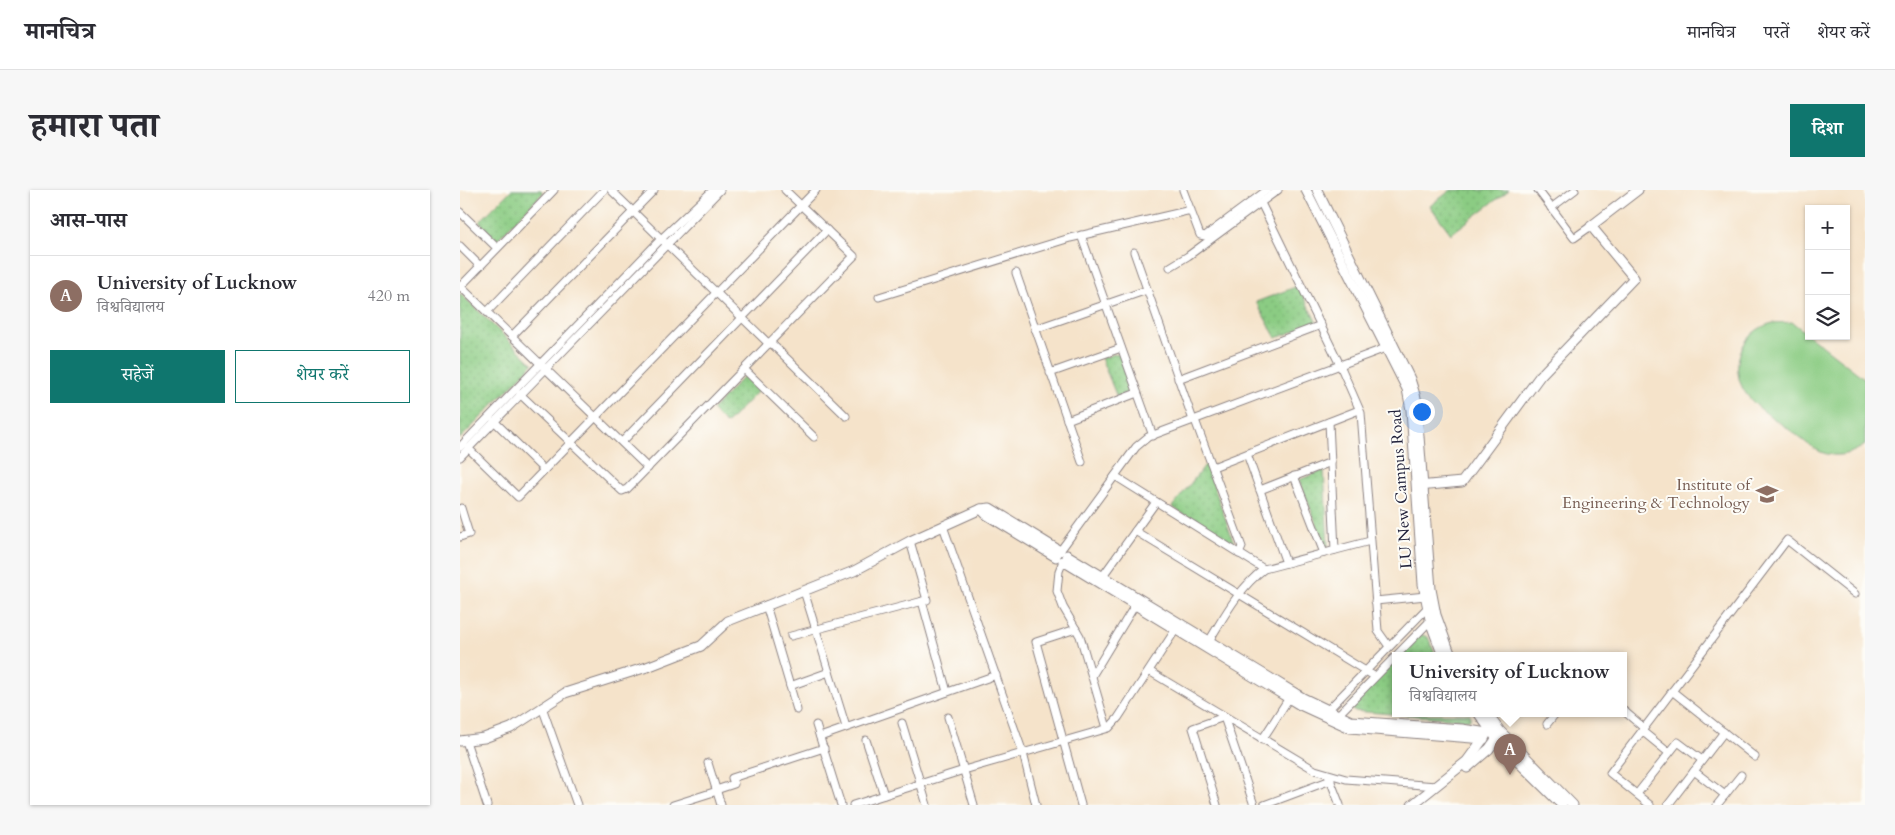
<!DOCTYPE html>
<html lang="hi">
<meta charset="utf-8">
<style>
body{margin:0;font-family:Cardo,"Noto Serif Devanagari",serif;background:#f7f7f7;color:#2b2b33}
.controls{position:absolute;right:15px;top:15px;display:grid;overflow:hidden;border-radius:0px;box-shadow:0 1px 4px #0004}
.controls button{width:45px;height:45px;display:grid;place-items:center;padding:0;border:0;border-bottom:1px solid #e1e1e2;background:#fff;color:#2b2b33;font:25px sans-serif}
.you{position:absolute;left:961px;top:221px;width:18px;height:18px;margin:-12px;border:4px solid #fff;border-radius:50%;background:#1a73e8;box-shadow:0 0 0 8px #1a73e833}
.badge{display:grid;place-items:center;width:32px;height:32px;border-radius:50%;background:#0f766e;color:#fff;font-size:16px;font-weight:700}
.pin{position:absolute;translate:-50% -41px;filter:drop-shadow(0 1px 2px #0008)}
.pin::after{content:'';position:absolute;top:26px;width:18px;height:15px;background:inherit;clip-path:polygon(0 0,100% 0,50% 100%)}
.popup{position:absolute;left:932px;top:462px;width:235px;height:65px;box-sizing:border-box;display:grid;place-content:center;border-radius:0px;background:#fff;filter:drop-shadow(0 1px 4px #0005);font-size:16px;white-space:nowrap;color:#7c7c81}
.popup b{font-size:19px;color:#2b2b33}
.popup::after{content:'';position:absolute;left:50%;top:100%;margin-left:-10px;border:10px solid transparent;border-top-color:#fff}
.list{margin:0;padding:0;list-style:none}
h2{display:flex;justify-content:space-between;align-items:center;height:65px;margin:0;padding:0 20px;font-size:21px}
h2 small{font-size:16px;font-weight:400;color:#7c7c81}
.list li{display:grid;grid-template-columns:32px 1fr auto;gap:15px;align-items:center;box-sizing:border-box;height:80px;padding:0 20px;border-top:1px solid #e1e1e2}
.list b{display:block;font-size:19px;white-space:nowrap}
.list p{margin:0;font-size:16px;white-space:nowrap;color:#7c7c81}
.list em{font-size:16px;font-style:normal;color:#7c7c81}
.actions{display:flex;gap:10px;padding:15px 20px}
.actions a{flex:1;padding:11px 0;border:1px solid #0f766e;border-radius:0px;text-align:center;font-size:18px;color:#0f766e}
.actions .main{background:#0f766e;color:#fff}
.icon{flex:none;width:28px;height:28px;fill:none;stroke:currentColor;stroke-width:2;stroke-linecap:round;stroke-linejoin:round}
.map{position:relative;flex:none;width:1405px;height:615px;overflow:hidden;border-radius:0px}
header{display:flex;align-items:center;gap:30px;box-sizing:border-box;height:70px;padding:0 25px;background:#fff;border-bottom:1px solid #e1e1e2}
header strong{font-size:24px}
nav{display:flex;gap:28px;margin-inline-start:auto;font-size:18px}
.intro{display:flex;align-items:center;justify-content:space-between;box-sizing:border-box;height:120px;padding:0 30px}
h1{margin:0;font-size:35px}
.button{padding:12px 22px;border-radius:0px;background:#0f766e;color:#fff;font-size:18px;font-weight:700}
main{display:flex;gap:30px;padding:0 30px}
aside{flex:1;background:#fff;border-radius:0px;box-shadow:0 1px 4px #0004}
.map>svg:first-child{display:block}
.park{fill:url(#park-dots);stroke:#56775f}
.pitch{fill:#8bcc83;stroke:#56775f}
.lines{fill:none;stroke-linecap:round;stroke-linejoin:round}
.minor-casing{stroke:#8c8282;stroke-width:9}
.tertiary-casing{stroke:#8c8282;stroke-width:11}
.minor{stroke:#fff;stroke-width:7}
.tertiary{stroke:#fff;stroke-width:9}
.labels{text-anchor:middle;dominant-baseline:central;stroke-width:4;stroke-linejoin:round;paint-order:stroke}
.education-label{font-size:16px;fill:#785e54;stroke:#fdfcf7;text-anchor:end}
.street-label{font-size:16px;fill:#22223b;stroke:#fdfcf7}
</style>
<header>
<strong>मानचित्र</strong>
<nav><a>मानचित्र</a><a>परतें</a><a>शेयर करें</a></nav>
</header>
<div class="intro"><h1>हमारा पता</h1><a class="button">दिशा</a></div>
<main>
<aside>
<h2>आस-पास<small></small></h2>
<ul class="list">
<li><span class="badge" style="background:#8d6e63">A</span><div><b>University of Lucknow</b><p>विश्वविद्यालय</p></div><em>420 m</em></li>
</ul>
<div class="actions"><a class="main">सहेजें</a><a>शेयर करें</a></div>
</aside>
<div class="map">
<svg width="1405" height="615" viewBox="0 0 1405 615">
<defs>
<pattern id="park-dots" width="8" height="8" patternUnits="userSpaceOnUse" patternTransform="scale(1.25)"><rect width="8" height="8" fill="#8bcc83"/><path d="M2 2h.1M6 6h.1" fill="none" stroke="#78af72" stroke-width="1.8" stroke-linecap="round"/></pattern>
</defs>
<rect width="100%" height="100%" fill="#fdfcf7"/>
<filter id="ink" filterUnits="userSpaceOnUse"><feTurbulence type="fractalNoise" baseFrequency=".02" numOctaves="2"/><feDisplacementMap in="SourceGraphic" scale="10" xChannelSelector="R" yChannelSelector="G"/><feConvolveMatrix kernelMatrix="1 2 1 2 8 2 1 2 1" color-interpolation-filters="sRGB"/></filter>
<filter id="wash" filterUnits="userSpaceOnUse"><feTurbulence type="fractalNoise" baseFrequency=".0096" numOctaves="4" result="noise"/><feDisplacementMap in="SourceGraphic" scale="20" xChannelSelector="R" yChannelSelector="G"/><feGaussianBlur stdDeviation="1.12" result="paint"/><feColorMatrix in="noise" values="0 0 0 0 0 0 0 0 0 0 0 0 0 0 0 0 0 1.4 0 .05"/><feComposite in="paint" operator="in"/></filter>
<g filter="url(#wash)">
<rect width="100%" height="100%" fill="#f5e3ca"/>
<!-- park -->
<g class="park">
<path d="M51 0H81L83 3 37 50 19 32Z"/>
<path d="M991 0H1049L991 44 970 16Z"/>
<path d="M838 96 857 133 816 148 796 112Z"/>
<path d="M0 103 73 174 0 249Z"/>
<path d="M659 163 672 201 657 207 641 168Z"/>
<path d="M285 185 300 199 266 234 252 220Z"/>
<path d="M746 274 775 356 712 317Z"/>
<path d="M864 280 868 356 866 357 839 290Z"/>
<path d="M959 444 968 447 976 466H937Z"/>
<path d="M936 467V524H1010V530L893 521 890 514Z"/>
</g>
<!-- pitch -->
<path class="pitch" d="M1332 132 1405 189V255C1396 261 1385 266 1373 265 1356 264 1344 250 1331 241 1317 230 1297 219 1287 205 1267 179 1281 140 1313 133 1319 132 1326 133 1332 132Z"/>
</g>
<g filter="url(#ink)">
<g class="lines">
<!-- minor casing -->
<g class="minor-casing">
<g id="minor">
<path d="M151 0 309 154"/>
<path d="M723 0 740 45 745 46 807 0"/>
<path d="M1078 0 1114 48 1131 36"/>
<path d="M801 13 880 175 901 223 918 441 928 455"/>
<path d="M1091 18 1115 0"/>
<path d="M0 22 37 58"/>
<path d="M621 45 693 246"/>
<path d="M0 56 20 76"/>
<path d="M674 62 733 230"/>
<path d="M710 77 728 66 818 0"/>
<path d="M556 83 622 272"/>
<path d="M0 96 188 278"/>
<path d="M0 97 94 0"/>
<path d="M419 107 610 48 731 20"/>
<path d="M27 122 144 0"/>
<path d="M575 139 687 100"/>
<path d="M52 146 194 0"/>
<path d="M310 152 386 226"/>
<path d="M284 179 354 247"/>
<path d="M590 183 661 158"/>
<path d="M718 189 861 135"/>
<path d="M60 204 162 301 167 299 394 66 325 0"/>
<path d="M607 230 677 203"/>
<path d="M735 230 782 357 779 364"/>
<path d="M34 231 84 280"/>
<path d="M869 232 875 360"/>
<path d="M162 252 367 40"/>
<path d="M0 257 201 49 253 0"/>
<path d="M8 258 58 307 356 0"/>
<path d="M787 264 826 373"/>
<path d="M0 267 260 0"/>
<path d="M753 277 899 220"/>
<path d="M655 286 804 379"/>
<path d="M834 286 864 363"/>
<path d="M800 300 871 272"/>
<path d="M483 336 563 563 576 615"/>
<path d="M675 341 914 486"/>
<path d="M0 347 9 344 1 318"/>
<path d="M600 361 676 257 688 247 931 156"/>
<path d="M603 371 599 381 597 401 603 417 620 446 647 538"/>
<path d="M642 387 696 312"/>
<path d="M344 401 386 537"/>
<path d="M462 411 487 502"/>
<path d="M915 411 966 406"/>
<path d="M306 415 337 520"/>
<path d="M616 439 576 452 621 615"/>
<path d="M331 446 467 410 450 351"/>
<path d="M749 451C765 425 779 398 804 379L910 351"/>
<path d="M689 481 855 580 886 589 976 596"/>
<path d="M632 486 675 415"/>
<path d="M330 496 369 482"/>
<path d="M1212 501 1295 567"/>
<path d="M82 517 117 615"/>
<path d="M1164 521 1184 538"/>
<path d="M866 522 970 415"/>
<path d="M488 527 514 615"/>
<path d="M875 528 972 429"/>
<path d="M442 533 467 615"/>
<path d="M1087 534 1095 524"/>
<path d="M356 535 381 615"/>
<path d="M1182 541 1209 563"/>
<path d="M360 547 536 485"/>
<path d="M406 550 424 605"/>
<path d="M802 550 829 508"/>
<path d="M6 551 27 615"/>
<path d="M248 573 261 615"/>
<path d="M1234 581 1265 605"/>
<path d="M869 587 880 615"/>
<path d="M256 600 274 594 272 588 364 558"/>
<path d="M1177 604 1218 552 1242 570"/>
<path d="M213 615 257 601"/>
<path d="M393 615 504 580 649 538 658 528 718 436"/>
<path d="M757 615 733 538 764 527 794 615"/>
<path d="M804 615 871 590"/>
<path d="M1190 615 1150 583 1327 350 1395 404"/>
<path d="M1208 615 1264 542"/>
<path d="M1257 615 1281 585"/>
</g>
</g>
<!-- tertiary casing -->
<g class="tertiary-casing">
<g id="tertiary">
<path d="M846 0 947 199 951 220 963 394 971 434 983 466"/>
<path d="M857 0 950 189 956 208 971 399 976 425 991 466"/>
<path d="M958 296 1002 292 1080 186 1174 88 1131 36 1178 0"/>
<path d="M521 319 527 325 596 367"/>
<path d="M607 365 843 508 891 531 1002 539 1027 543"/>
<path d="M603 371 840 515 890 538 1024 549"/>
<path d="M1019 524 1041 555 1102 615"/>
<path d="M1027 524 1040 541 1113 615"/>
<path d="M0 551 24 548 51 538 105 503 187 477 241 456 268 431 394 381 450 351 521 319 530 318 600 361"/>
<path d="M1007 578 1029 559 1039 545"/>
<path d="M952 615 1007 571 1026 545"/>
</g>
</g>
<!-- minor -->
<use href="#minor" class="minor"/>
<!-- tertiary -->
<use href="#tertiary" class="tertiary"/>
</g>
</g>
<!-- icons -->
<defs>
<g id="university-bare" transform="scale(1.725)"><path d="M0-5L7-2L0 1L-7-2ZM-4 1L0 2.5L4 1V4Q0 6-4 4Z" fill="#8d6e63" stroke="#fdfcf7" stroke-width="2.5" paint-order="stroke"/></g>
</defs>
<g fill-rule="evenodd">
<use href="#university-bare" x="1307" y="304"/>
</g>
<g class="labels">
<!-- education labels -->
<g class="education-label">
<text x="1290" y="295">Institute of<tspan x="1290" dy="18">Engineering &amp; Technology</tspan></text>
</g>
<!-- street labels -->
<g class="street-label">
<text transform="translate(941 299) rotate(-94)">LU New Campus Road</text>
</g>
</g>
</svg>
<div class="controls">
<button>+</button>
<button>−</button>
<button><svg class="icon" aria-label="layers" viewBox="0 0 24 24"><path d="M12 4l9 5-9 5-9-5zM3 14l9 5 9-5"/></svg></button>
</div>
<div class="you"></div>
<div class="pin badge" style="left:1050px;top:585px;background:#8d6e63">A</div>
<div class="popup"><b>University of Lucknow</b>विश्वविद्यालय</div>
</div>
</main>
